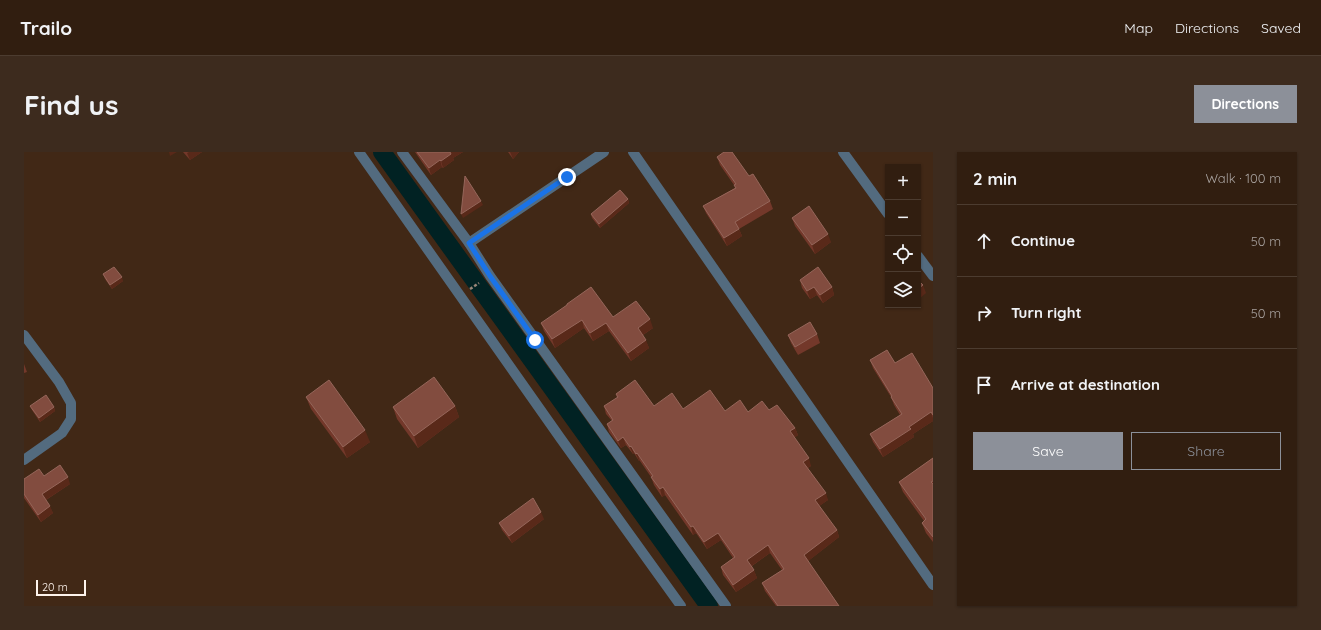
<!DOCTYPE html>
<meta charset="utf-8">
<style>
body{margin:0;font-family:Quicksand,sans-serif;background:#3d2b1e;color:#f1f3f6}
.controls{position:absolute;right:12px;top:12px;display:grid;overflow:hidden;border-radius:0px;box-shadow:0 1px 3px #0004}
.controls button{width:36px;height:36px;display:grid;place-items:center;padding:0;border:0;border-bottom:1px solid #4c3c30;background:#311e10;color:#f1f3f6;font:20px sans-serif}
.scale{position:absolute;left:12px;bottom:10px;width:50px;box-sizing:border-box;padding-left:4px;border:2px solid #fdf3ec;border-top:0;font-size:11px;line-height:14px;white-space:nowrap;color:#fdf3ec;-webkit-text-stroke:3px #412816;paint-order:stroke}
.stop{position:absolute;width:12px;height:12px;margin:-9px;border:3px solid #1a73e8;border-radius:50%;background:#fff}
.stop.end{background:#1a73e8;border-color:#fff;box-shadow:0 1px 4px #0008}
.list{margin:0;padding:0;list-style:none}
h2{display:flex;justify-content:space-between;align-items:center;height:52px;margin:0;padding:0 16px;font-size:17px}
h2 small{font-size:13px;font-weight:400;color:#a8a29f}
.list li{display:grid;grid-template-columns:26px 1fr auto;gap:12px;align-items:center;box-sizing:border-box;height:72px;padding:0 16px;border-top:1px solid #4c3c30}
.list b{display:block;font-size:15px;white-space:nowrap}
.list em{font-size:13px;font-style:normal;color:#a8a29f}
.actions{display:flex;gap:8px;padding:12px 16px}
.actions a{flex:1;padding:9px 0;border:1px solid #8c9099;border-radius:0px;text-align:center;font-size:14px;color:#8c9099}
.actions .main{background:#8c9099;color:#fff}
.icon{flex:none;width:22px;height:22px;fill:none;stroke:currentColor;stroke-width:2;stroke-linecap:round;stroke-linejoin:round}
.map{position:relative;flex:none;width:909px;height:454px;overflow:hidden;border-radius:0px}
header{display:flex;align-items:center;gap:24px;box-sizing:border-box;height:56px;padding:0 20px;background:#311e10;border-bottom:1px solid #4c3c30}
header strong{font-size:19px}
nav{display:flex;gap:22px;margin-inline-start:auto;font-size:14px}
.intro{display:flex;align-items:center;justify-content:space-between;box-sizing:border-box;height:96px;padding:0 24px}
h1{margin:0;font-size:28px}
.button{padding:10px 18px;border-radius:0px;background:#8c9099;color:#fff;font-size:14px;font-weight:700}
main{display:flex;gap:24px;padding:0 24px}
aside{flex:1;background:#311e10;border-radius:0px;box-shadow:0 1px 3px #0004}
.map>svg:first-child{display:block}
.lines{fill:none;stroke-linecap:round;stroke-linejoin:round}
.canal{stroke:#012223;stroke-width:18}
.path{stroke:#988679;stroke-width:2.5;stroke-dasharray:3 2;stroke-linecap:butt}
.minor{stroke:#536b7f;stroke-width:10}
.wall{fill:#73382a}
.shaded-wall{fill:#592919}
.building{fill:#824c3f;stroke:#95665a}
.route{stroke:#1a73e8;stroke-width:5}
</style>
<header>
<strong>Trailo</strong>
<nav><a>Map</a><a>Directions</a><a>Saved</a></nav>
</header>
<div class="intro"><h1>Find us</h1><a class="button">Directions</a></div>
<main>
<div class="map">
<svg width="909" height="454" viewBox="0 0 909 454">
<rect width="100%" height="100%" fill="#412816"/>
<g class="lines">
<!-- canal -->
<path class="canal" d="M358 0 685 454"/>
<!-- path -->
<path class="path" d="M446 137 455 131"/>
<!-- minor -->
<g class="minor">
<path d="M335 0 537 287 657 454"/>
<path d="M378 0 445 91 466 124 702 454"/>
<path d="M609 0 909 433"/>
<path d="M819 0 864 62"/>
<path d="M445 91 580 0"/>
<path d="M894 104 909 124"/>
<path d="M0 183 35 230 47 251V267L38 281 0 308"/>
</g>
</g>
<!-- wall -->
<g class="wall">
<path d="M159 0H178L166 8Z"/>
<path d="M391 0H439L429 6 430 8 419 16 418 15 407 23Z"/>
<path d="M484 0H495L489 7Z"/>
<path d="M693 5 725 24 746 49 749 57 715 77 718 84 703 94 682 61 679 54 711 36 710 33 696 13Z"/>
<path d="M604 47 605 51 576 76 568 66 567 62Z"/>
<path d="M768 66 807 90 791 102 771 74Z"/>
<path d="M79 122 99 129 88 137 81 127Z"/>
<path d="M776 128 808 135 810 143 799 151 793 143 786 147 778 136Z"/>
<path d="M589 165 629 176 619 183 625 196 607 209 585 179 569 189 560 176 531 196 520 179 517 171Z"/>
<path d="M793 182 796 191 774 203 767 191 764 183Z"/>
<path d="M846 208 871 211 909 236V269L889 282 890 285 859 305 849 290 846 282 876 263 870 253 867 245 849 216Z"/>
<path d="M0 212 3 220 0 221Z"/>
<path d="M592 242 630 254 659 257 701 259 724 260 745 258 771 276 774 283 770 286 787 314 784 316 804 348 795 354 813 378 815 385 784 409 815 454H752L741 439 738 431 758 418 746 401 728 414 733 426 712 440 699 423 697 415 709 406 697 388 683 397 672 381 669 383 641 343 638 345 630 333 627 325 616 309H615L610 301 609 302 602 293 597 296 585 280 583 272 588 269 582 262 580 254 593 246Z"/>
<path d="M282 245 346 290 323 306 287 257Z"/>
<path d="M6 254 30 255 31 259 16 270 8 258Z"/>
<path d="M431 254 435 265 394 296 373 267 369 255Z"/>
<path d="M909 306V390L902 381 898 371 900 369 879 340 875 330Z"/>
<path d="M20 324 46 332 22 348 29 361 17 370 0 346V327Z"/>
<path d="M520 367 488 391 478 378 475 371Z"/>
</g>
<!-- shaded-wall -->
<g class="shaded-wall">
<path d="M145 0H153L146 4Z"/>
<path d="M165 0H178L166 8 163 1Z"/>
<path d="M426 0H439L429 6 430 8 419 16 417 9Z"/>
<path d="M486 0H495L489 7Z"/>
<path d="M416 8 418 15 407 23 405 16Z"/>
<path d="M604 47 605 51 576 76 575 72Z"/>
<path d="M457 49 459 53 439 66 437 62Z"/>
<path d="M715 77 718 84 703 94 700 86Z"/>
<path d="M804 82 807 90 791 102 788 93Z"/>
<path d="M98 125 99 129 88 137 86 133Z"/>
<path d="M899 133 902 141 894 148V137Z"/>
<path d="M790 135 793 143 786 147 783 139Z"/>
<path d="M808 135 810 143 799 151 796 143Z"/>
<path d="M884 153H889L885 156Z"/>
<path d="M626 167 629 176 617 184 614 176Z"/>
<path d="M558 168 560 176 531 196 528 187Z"/>
<path d="M582 171 585 179 569 189 566 181Z"/>
<path d="M622 188 625 196 607 209 604 201Z"/>
<path d="M431 254 435 265 394 296 390 284Z"/>
<path d="M30 255 31 259 16 270 15 266Z"/>
<path d="M907 260 909 266V269L889 282 890 285 859 305 856 297 885 275Z"/>
<path d="M771 276 774 283 769 287 766 279Z"/>
<path d="M341 278 346 290 323 306 319 295Z"/>
<path d="M599 285 602 293 597 296 594 289Z"/>
<path d="M607 294 610 301 609 302 606 295Z"/>
<path d="M613 301 616 309H615L612 302Z"/>
<path d="M785 306 787 314 782 317 779 310Z"/>
<path d="M44 325 46 332 20 349 18 342Z"/>
<path d="M639 335 641 343 638 345 636 337Z"/>
<path d="M802 341 804 348 794 355 791 348Z"/>
<path d="M26 354 29 361 17 370 14 363Z"/>
<path d="M517 360 520 367 488 391 485 384Z"/>
<path d="M669 374 672 381 669 383 667 375Z"/>
<path d="M813 378 815 385 783 410 780 403Z"/>
<path d="M694 381 697 388 683 397 680 390Z"/>
<path d="M744 393 746 401 726 415 723 408Z"/>
<path d="M730 418 733 426 712 440 709 433Z"/>
</g>
<!-- building -->
<g class="building">
<path d="M393 0H426L427 2 417 9 416 8 405 16Z"/>
<path d="M700 0H708L725 24 729 22 746 49 711 70 715 77 700 86 679 54 712 36 710 33 712 32 693 5Z"/>
<path d="M441 24 457 49 437 62Z"/>
<path d="M596 38 604 47 575 72 567 62Z"/>
<path d="M785 54 804 82 788 93 768 66Z"/>
<path d="M90 115 98 125 86 133 79 122Z"/>
<path d="M794 115 808 135 796 143 790 135 783 139 776 128Z"/>
<path d="M894 128 899 133 894 137Z"/>
<path d="M567 135 589 165 612 149 626 167 614 176 622 188 604 201 582 171 566 181 558 168 528 187 517 171 543 153V152Z"/>
<path d="M786 170 793 182 771 195 764 183Z"/>
<path d="M863 198 871 211 888 201 909 236V263L907 260 885 275 887 277 856 297 846 282 878 262 867 245 868 244 846 208Z"/>
<path d="M410 225 431 254 390 284 369 255Z"/>
<path d="M305 228 341 278 319 295 282 245Z"/>
<path d="M611 228 630 254 648 241 659 257 686 238 701 259 716 248 724 260 738 249 745 258 753 253 771 276 766 279 785 306 779 310 802 341 791 348 813 378 780 403 815 454H754L738 431 760 417 744 393 723 408 730 418 709 433 697 415 711 405 694 381 680 390 669 374 667 375 639 335 636 337 627 325 629 324 613 301 612 302 607 294 606 295 599 285 594 289 583 272 589 268 580 254 594 245 592 242Z"/>
<path d="M22 243 30 255 15 266 6 254Z"/>
<path d="M909 306V329L907 330 909 332V385L898 371 902 367 875 330Z"/>
<path d="M36 313 44 325 18 342 26 354 14 363 0 342V327L15 317 20 324Z"/>
<path d="M509 346 517 360 485 384 475 371Z"/>
</g>
<g class="lines">
<!-- route -->
<path class="route" d="M511 188 466 124 445 91 543 25"/>
</g>
</svg>
<div class="controls">
<button>+</button>
<button>−</button>
<button><svg class="icon" aria-label="locate" viewBox="0 0 24 24"><circle cx="12" cy="12" r="6"/><path d="M12 2v4M12 18v4M2 12h4M18 12h4"/></svg></button>
<button><svg class="icon" aria-label="layers" viewBox="0 0 24 24"><path d="M12 4l9 5-9 5-9-5zM3 14l9 5 9-5"/></svg></button>
</div>
<div class="scale">20 m</div>
<div class="stop" style="left:511px;top:188px"></div>
<div class="stop end" style="left:543px;top:25px"></div>
</div>
<aside>
<h2>2 min<small>Walk · 100 m</small></h2>
<ul class="list">
<li><svg class="icon" aria-label="ahead" viewBox="0 0 24 24"><path d="M12 20V5M6 11l6-6 6 6"/></svg><div><b>Continue</b></div><em>50 m</em></li>
<li><svg class="icon" aria-label="right" viewBox="0 0 24 24"><path d="M7 20v-9h11M14 6l5 5-5 5"/></svg><div><b>Turn right</b></div><em>50 m</em></li>
<li><svg class="icon" aria-label="arrive" viewBox="0 0 24 24"><path d="M6 21V4h12l-3 4 3 4H6"/></svg><div><b>Arrive at destination</b></div></li>
</ul>
<div class="actions"><a class="main">Save</a><a>Share</a></div>
</aside>
</main>
